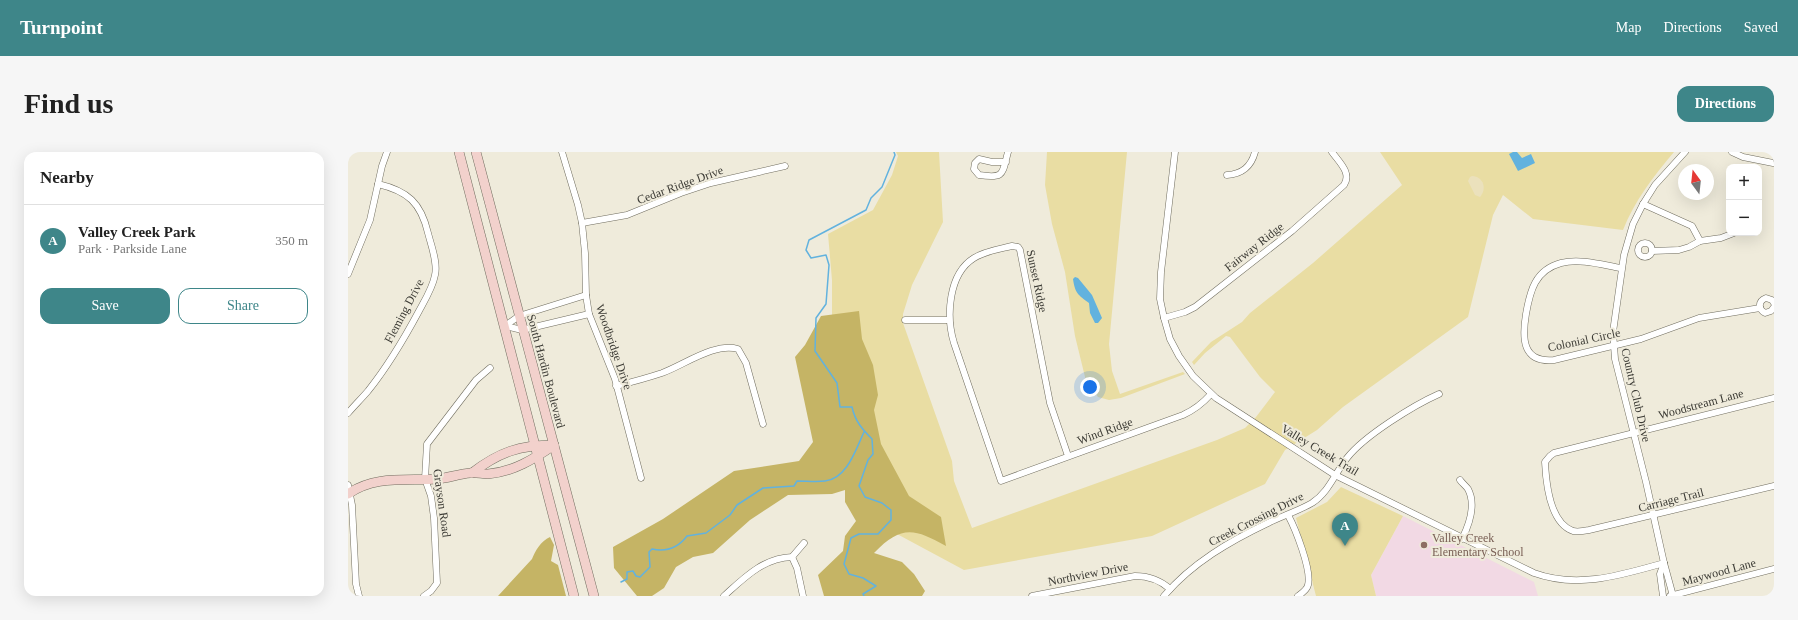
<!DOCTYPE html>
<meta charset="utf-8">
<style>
body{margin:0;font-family:"Times New Roman",serif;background:#f6f6f6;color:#222}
.controls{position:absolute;right:12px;top:12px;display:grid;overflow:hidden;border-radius:8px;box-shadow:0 4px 16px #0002}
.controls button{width:36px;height:36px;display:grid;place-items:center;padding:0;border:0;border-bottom:1px solid #e0e0e0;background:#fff;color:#222;font:20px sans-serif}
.compass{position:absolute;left:1330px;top:12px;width:36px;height:36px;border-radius:50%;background:#fff;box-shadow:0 4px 16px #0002;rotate:345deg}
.you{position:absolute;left:742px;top:235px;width:14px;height:14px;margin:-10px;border:3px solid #fff;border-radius:50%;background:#1a73e8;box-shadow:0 0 0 6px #1a73e833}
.badge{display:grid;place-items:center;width:26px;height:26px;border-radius:50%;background:#3e8689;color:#fff;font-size:13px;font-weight:700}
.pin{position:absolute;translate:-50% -33px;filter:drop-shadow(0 1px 2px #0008)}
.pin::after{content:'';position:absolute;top:21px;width:14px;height:12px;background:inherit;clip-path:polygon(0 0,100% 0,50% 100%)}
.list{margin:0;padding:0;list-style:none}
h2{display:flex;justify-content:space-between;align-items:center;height:52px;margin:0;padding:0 16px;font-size:17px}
h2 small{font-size:13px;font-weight:400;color:#767676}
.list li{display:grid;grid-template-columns:26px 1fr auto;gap:12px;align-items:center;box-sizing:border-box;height:72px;padding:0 16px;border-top:1px solid #e0e0e0}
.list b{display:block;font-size:15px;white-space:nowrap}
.list p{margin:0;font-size:13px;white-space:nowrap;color:#767676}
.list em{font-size:13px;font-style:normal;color:#767676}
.actions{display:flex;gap:8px;padding:12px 16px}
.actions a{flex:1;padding:9px 0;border:1px solid #3e8689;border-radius:12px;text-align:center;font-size:14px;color:#3e8689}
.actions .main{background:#3e8689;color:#fff}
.map{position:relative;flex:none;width:1426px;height:444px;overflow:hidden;border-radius:12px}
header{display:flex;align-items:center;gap:24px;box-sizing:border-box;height:56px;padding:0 20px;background:#3e8689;color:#fff}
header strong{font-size:19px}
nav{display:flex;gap:22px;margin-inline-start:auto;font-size:14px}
.intro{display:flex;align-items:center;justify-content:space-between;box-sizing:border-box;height:96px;padding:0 24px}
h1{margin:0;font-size:28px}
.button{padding:10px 18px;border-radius:12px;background:#3e8689;color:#fff;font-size:14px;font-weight:700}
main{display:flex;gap:24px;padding:0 24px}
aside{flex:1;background:#fff;border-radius:12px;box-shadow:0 4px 16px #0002}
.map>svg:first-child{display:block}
.education{fill:#f2d9e4}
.green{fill:#e9dda3}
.forest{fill:#c5b465}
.sand{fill:#ebe1bc}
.water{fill:#62b2de}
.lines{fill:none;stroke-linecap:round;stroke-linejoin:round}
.stream{stroke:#62b2de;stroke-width:1.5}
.street-casing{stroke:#706d5f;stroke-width:7}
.secondary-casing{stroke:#706d5f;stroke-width:10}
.street{stroke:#fff;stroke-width:6}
.secondary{stroke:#f2d1cc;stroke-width:9}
.education-dot{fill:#8d6e63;stroke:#efebdb;stroke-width:1.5}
.labels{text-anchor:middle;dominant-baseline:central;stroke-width:4;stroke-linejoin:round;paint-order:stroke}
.street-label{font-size:12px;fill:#3b3a34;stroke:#efebdb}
.education-label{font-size:12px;fill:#785e54;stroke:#efebdb;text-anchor:start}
</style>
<header>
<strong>Turnpoint</strong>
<nav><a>Map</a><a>Directions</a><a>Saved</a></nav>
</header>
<div class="intro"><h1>Find us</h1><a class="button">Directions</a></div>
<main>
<aside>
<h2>Nearby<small></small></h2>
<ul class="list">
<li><span class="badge">A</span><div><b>Valley Creek Park</b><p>Park · Parkside Lane</p></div><em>350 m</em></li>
</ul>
<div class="actions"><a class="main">Save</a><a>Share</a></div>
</aside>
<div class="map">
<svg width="1426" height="444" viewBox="0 0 1426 444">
<rect width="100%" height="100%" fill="#efebdb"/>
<!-- education -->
<path class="education" d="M1055 364 1186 430 1190 444H1028L1023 423Z"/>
<!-- green -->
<g class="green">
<path d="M548 0H591L595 70 564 133 555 162V171L604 309 606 329 624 376 869 288 897 276 908 265 927 240 912 225 882 185 878 184 857 201 846 213 844 210 863 190 894 170 902 161 965 111 1054 33 1032 0H1326C1305 25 1287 48 1275 78L1185 67 1155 43 1145 63 1120 165 995 255 969 278 937 298 917 332 804 384 616 418 549 382 521 334 484 170V128L480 82 525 58 544 23 550 4Z"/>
<path d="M699 0H779L761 192 764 219 772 242 835 220 837 222 773 246 761 248 750 245 738 229 727 184 717 120 704 72 697 33Z"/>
<path d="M993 335 1055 364 1023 423 1028 444H968L948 366 979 350Z"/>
</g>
<!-- forest -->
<g class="forest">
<path d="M511 159 514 187 525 213 530 243 526 258 533 292 561 344 593 365 598 394C566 376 553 373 526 401L554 410 566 422 577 439 574 444H476L470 423 495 399 497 384 508 369 497 350V338L484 342 440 343 402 368 365 401 345 405 328 415 316 436 304 444H289L266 416 265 395 315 367 386 319 451 309 465 290 447 205 457 193 473 164Z"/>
<path d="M202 385 206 393 203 409 210 413 218 444H150L184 407C187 399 193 389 202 385Z"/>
</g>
<!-- sand -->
<path class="sand" d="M1124 24C1136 25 1139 37 1132 45L1127 43 1120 29 1122 25Z"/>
<!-- water -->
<g class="water">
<path d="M1165 0H1169L1174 6 1183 2 1187 11 1170 19 1161 2Z"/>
<path d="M727 125 730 126 744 143 754 166 750 171H747L742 161 741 151C730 143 727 141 725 127Z"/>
</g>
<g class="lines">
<!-- stream -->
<g class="stream">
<path d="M273 430 279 427V420L285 419 288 424 292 425 302 415 301 400 304 397C318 400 330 396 339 384L358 381 382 363 389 353 415 336 446 334 449 329C459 329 468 330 477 329 499 327 508 297 516 280"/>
<path d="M516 444 515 442 528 434 515 426 501 422 496 412 503 386 511 382H530L543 368V358L534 351 517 345 511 334 520 308 525 302 524 287C514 277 507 269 504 255H492L489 231 467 199 468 166 478 152 481 113 478 103 463 106 458 98 461 88 518 58 523 46 534 35 547 3 546 0"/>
</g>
<!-- street casing -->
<g class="street-casing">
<g id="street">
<path d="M214 0 230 53 234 71 237 101 238 143 241 162 267 227 293 326"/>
<path d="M827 0 813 120 812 147 816 166 822 187 831 204 845 224 868 246 987 323 1186 421C1230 437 1273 423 1316 411"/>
<path d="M1384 0 1395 5 1425 11"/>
<path d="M658 10H644L631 7 627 11 626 17 631 23C657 27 654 22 660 0"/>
<path d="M879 23C894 22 903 15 907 0"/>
<path d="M1295 52 1344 74 1352 89"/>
<path d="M234 71 279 63 333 41 363 31 437 14"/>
<circle cx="1297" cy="98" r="7"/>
<path d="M1304 99 1331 98 1341 95 1352 89 1373 86 1386 81"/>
<path d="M1273 116C1255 113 1232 106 1213 111 1187 118 1182 139 1178 162 1174 186 1174 211 1206 208L1293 187 1351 166 1412 156"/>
<path d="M0 122 22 68 34 14 39 0"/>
<path d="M1426 151 1424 148 1418 146C1410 149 1410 157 1417 161L1423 159 1426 155"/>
<path d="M816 166 837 160 847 155 944 79 996 33C1004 21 991 10 984 0"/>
<path d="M557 168H601"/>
<path d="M157 174 171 164 238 143"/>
<path d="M157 174 174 178 241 162"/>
<path d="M268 234C284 230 299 226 314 221 336 213 367 190 390 197L398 211 415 272"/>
<path d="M1426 246 1206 301 1202 304 1197 310C1198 331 1202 371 1225 379 1230 380 1236 379 1241 378L1426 334"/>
<path d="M0 261C6 254 14 246 20 239 40 214 56 187 71 159 77 148 85 135 87 123 90 111 83 93 80 81 73 51 60 39 30 32"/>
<path d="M720 304 702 251 672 98 670 95 664 94C652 97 637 99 626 106 600 122 598 165 606 191L653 329 835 263C846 258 855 251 863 242"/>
<path d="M1112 328C1114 331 1118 334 1120 337 1128 352 1121 373 1114 387"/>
<path d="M0 333 4 353 8 432 11 444"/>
<path d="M940 363C947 376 964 418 960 433 959 438 954 441 950 444"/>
<path d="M444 405 449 416 455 444"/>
<path d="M76 444 83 439 89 431 86 366 83 344 77 327 79 292 128 228 142 216"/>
<path d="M376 444C396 426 415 406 444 405L456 391"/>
<path d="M684 444 787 424C800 424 812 428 822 437"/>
<path d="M816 444C844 411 882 389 920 371 934 364 950 359 964 351 981 340 987 321 999 306 1016 284 1066 253 1091 242"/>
<path d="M1315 444 1312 422 1316 411"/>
<path d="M1322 444 1426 417"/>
<path d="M1325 444 1316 411 1298 330 1267 207 1265 180 1276 103 1285 72 1295 52 1307 33 1337 0"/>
</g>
</g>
<!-- secondary casing -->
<g class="secondary-casing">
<g id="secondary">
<path d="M111 0 226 444"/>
<path d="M128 0 246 444"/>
<path d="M124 321C151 300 172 293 206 293"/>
<path d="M0 342C27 323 58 329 89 327 100 326 111 322 122 321 128 320 134 322 140 322 165 320 186 307 206 293"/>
</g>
</g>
<!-- street -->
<use href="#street" class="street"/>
<!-- secondary -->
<use href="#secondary" class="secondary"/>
</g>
<!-- markers -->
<circle class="education-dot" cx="1076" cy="393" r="4"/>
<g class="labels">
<!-- street labels -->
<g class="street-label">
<text transform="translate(332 33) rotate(-20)">Cedar Ridge Drive</text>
<text transform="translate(906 95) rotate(-38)">Fairway Ridge</text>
<text transform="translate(689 129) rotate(78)">Sunset Ridge</text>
<text transform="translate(56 159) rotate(-62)">Fleming Drive</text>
<text transform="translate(1236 188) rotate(-12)">Colonial Circle</text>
<text transform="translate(266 195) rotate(71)">Woodbridge Drive</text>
<text transform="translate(198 219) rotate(75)">South Hardin Boulevard</text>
<text transform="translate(1288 243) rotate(77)">Country Club Drive</text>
<text transform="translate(1353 252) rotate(-15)">Woodstream Lane</text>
<text transform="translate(757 279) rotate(-20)">Wind Ridge</text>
<text transform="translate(972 298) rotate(31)">Valley Creek Trail</text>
<text transform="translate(1323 348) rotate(-14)">Carriage Trail</text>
<text transform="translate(94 351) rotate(82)">Grayson Road</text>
<text transform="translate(908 367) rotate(-27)">Creek Crossing Drive</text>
<text transform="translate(1371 420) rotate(-15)">Maywood Lane</text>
<text transform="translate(740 422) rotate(-11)">Northview Drive</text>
</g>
<!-- education labels -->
<g class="education-label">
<text x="1084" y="386">Valley Creek<tspan x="1084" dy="14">Elementary School</tspan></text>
</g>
</g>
</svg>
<div class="controls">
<button>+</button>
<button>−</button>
</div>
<svg class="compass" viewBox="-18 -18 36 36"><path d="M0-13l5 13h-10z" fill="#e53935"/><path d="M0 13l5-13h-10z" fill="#767676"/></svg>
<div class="you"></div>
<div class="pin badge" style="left:997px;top:394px">A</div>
</div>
</main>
